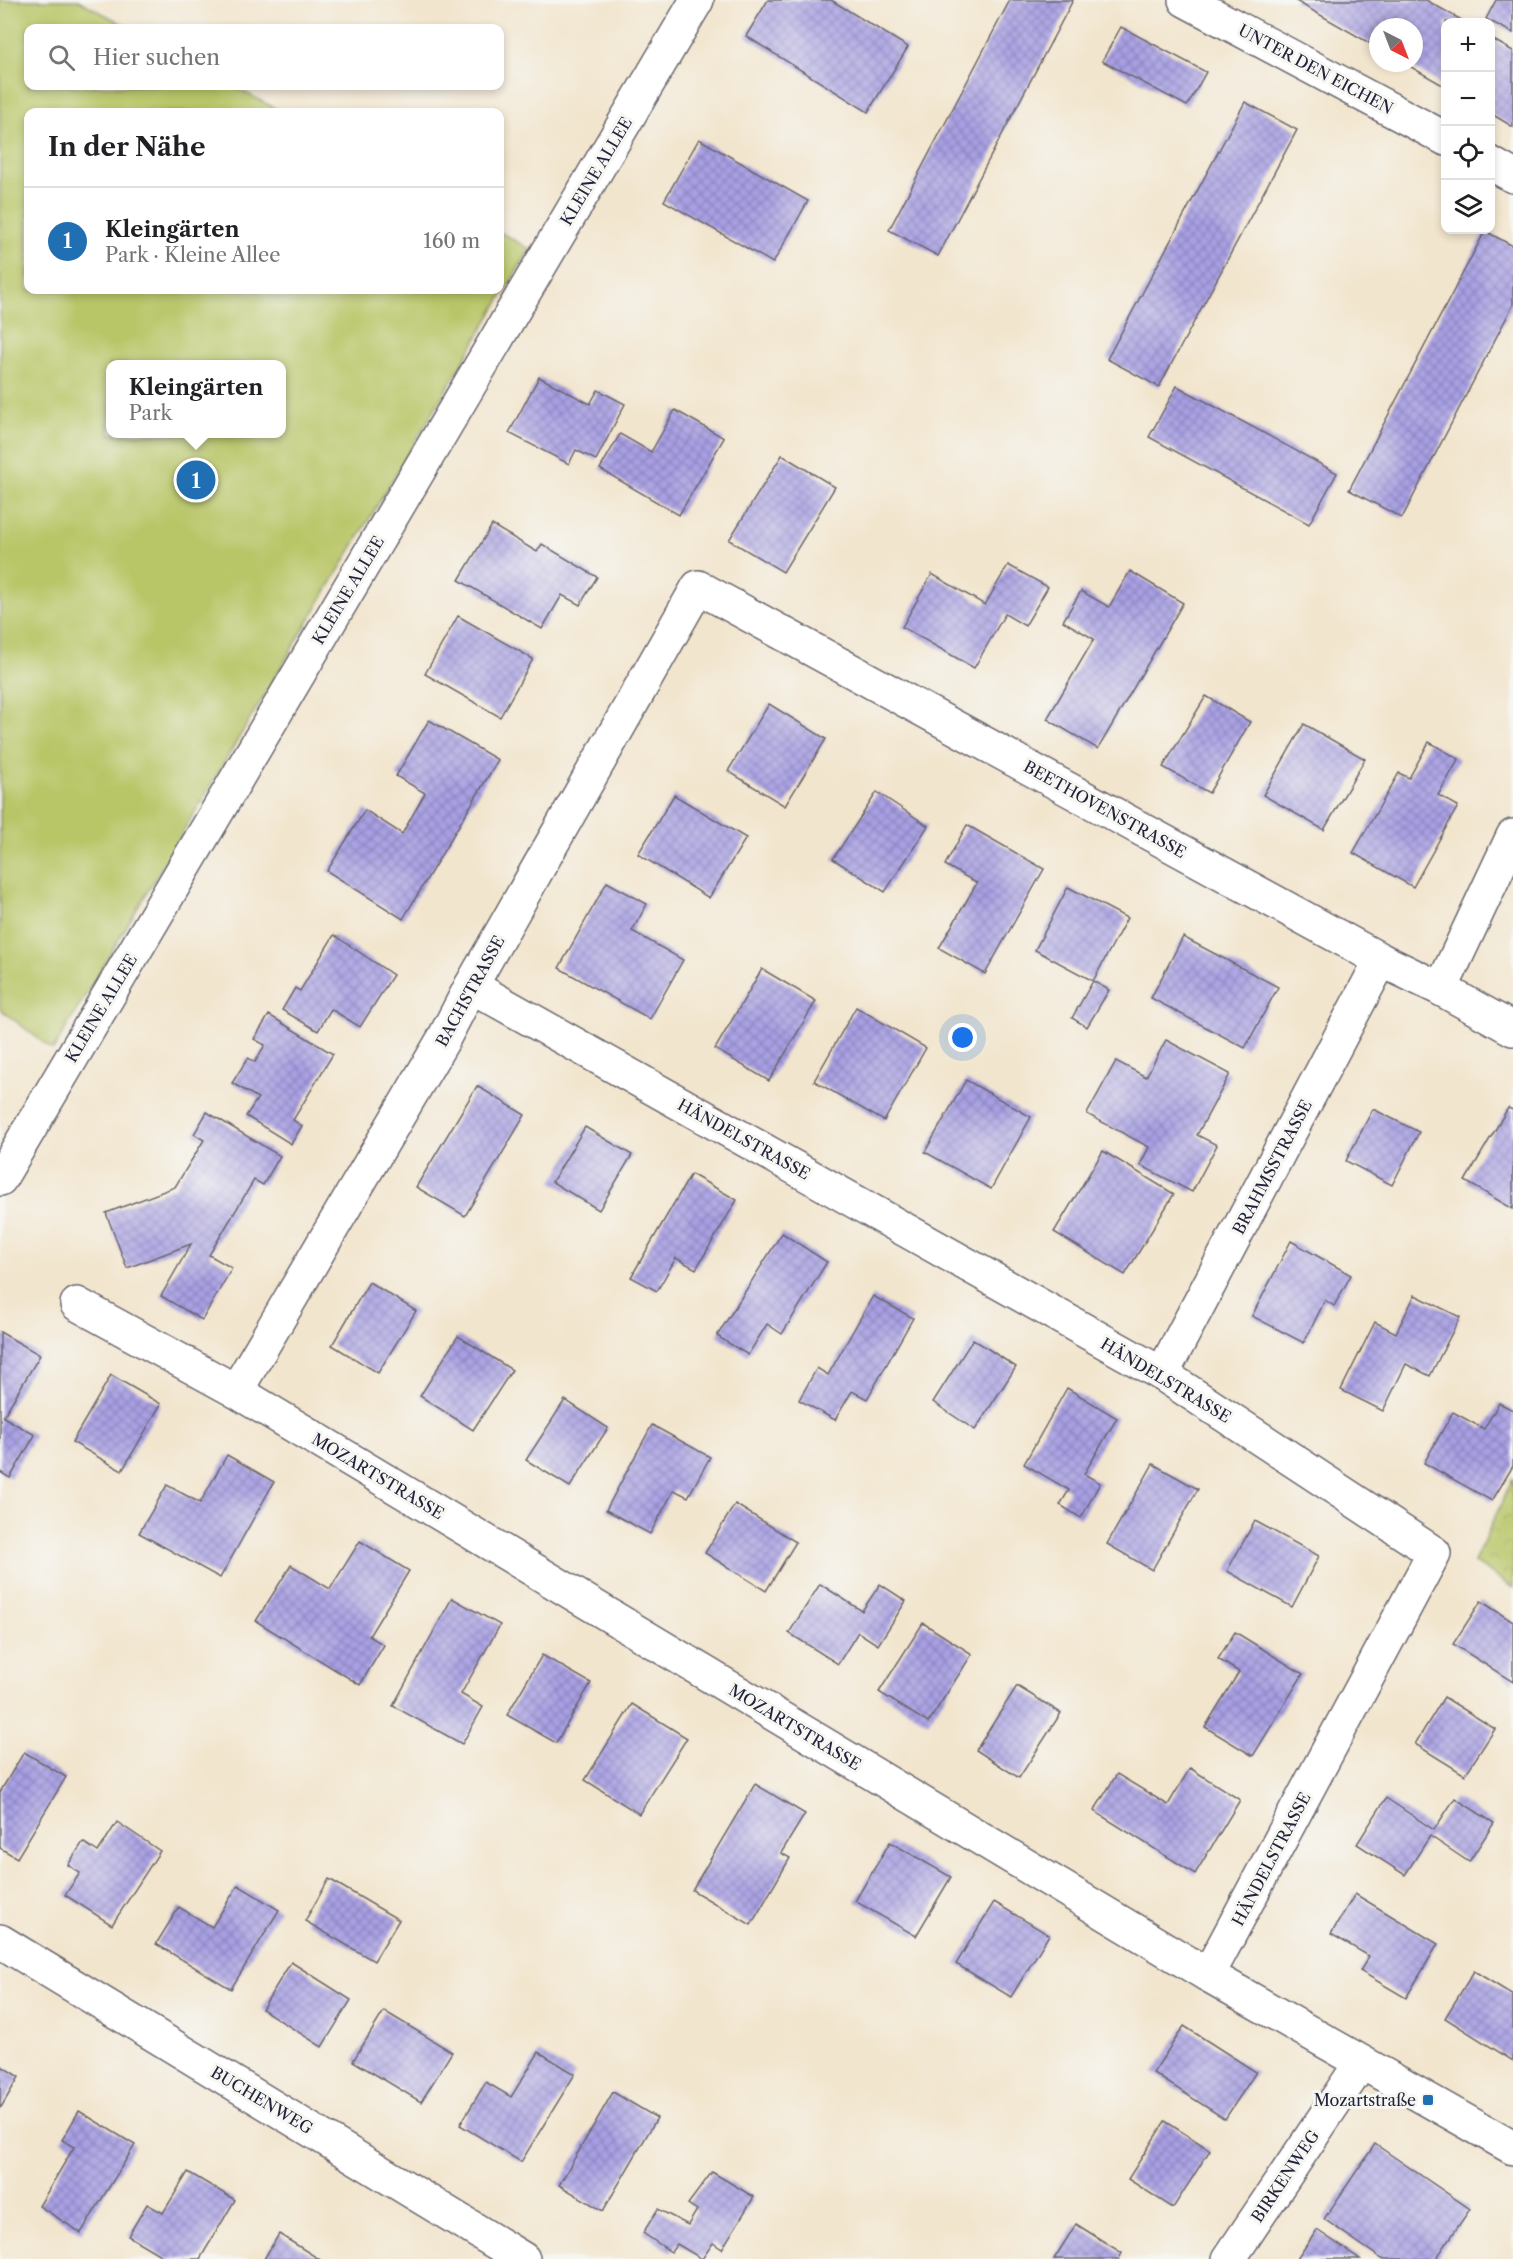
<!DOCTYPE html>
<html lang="de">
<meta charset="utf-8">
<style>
body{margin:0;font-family:"Libre Caslon Text",serif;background:#f6f6f6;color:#202124}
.controls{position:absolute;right:18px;top:18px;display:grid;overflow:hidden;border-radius:12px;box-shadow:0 3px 9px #0003}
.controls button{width:54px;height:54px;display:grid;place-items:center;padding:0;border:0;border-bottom:2px solid #e0e0e0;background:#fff;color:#202124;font:30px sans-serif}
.compass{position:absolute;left:1369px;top:18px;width:54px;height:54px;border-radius:50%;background:#fff;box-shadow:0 3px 9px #0003;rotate:138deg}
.you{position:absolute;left:963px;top:1038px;width:21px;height:21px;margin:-15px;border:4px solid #fff;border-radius:50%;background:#1a73e8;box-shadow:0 0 0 9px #1a73e833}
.badge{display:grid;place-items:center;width:39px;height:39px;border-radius:50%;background:#1f6fb2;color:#fff;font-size:20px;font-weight:700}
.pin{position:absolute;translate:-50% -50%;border:3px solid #fff;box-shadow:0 2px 6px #0006}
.popup{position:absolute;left:106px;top:360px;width:180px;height:78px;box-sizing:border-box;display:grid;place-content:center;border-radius:12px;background:#fff;filter:drop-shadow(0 2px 4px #0005);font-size:20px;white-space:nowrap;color:#757577}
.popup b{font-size:22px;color:#202124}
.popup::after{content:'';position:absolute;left:50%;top:100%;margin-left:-12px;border:12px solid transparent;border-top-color:#fff}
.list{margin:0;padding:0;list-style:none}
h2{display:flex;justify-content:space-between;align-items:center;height:78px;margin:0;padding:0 24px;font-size:26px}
h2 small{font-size:20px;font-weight:400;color:#757577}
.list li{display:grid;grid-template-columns:39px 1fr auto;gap:18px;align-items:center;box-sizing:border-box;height:108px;padding:0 24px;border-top:2px solid #e0e0e0}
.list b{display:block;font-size:22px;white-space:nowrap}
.list p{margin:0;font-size:20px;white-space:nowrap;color:#757577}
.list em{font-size:20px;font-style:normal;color:#757577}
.icon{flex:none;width:33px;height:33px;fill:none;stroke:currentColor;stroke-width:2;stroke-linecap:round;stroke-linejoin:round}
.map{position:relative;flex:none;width:1513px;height:2259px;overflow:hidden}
.search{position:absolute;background:#fff;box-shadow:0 3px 9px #0003;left:24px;top:24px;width:480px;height:66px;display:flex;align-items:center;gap:15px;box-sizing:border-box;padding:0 21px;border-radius:12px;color:#757577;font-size:22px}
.panel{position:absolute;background:#fff;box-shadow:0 3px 9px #0003;left:24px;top:108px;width:480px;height:186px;border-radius:12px}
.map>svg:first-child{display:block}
.park{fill:url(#park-crowns);stroke:#6e7452;stroke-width:1.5}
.garden{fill:#b9c668;stroke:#6e7452;stroke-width:1.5;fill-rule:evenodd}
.building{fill:url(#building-cross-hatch)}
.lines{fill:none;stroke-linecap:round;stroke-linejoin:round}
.minor-casing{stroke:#6b666e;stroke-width:36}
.minor{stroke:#fff;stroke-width:33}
.poi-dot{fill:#1f6fb2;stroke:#f6f6f2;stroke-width:2}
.labels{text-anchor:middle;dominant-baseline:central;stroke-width:6;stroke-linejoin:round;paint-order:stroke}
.street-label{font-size:16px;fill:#22223b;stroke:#f6f6f2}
.poi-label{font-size:16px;fill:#22223b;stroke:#f6f6f2;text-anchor:end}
</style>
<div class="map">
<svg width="1513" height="2259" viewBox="0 0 1513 2259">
<defs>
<pattern id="park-crowns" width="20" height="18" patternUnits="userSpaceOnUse" patternTransform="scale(1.5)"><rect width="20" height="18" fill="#b9c668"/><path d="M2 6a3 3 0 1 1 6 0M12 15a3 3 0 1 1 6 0" fill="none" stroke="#9faa5b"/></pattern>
<pattern id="building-cross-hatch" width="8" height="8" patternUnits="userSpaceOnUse" patternTransform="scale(1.5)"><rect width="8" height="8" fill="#a9a0e4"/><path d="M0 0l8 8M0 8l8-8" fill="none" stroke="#8982ba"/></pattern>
</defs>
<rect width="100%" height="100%" fill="#f6f6f2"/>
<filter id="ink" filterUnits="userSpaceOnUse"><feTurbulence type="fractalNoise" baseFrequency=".0167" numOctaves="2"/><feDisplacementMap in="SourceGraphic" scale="12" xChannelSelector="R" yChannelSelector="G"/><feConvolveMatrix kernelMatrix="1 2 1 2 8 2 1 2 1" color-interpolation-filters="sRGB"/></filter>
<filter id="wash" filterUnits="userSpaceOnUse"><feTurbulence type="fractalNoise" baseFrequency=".008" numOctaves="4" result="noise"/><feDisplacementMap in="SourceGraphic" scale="24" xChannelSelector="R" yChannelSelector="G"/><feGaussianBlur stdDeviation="1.35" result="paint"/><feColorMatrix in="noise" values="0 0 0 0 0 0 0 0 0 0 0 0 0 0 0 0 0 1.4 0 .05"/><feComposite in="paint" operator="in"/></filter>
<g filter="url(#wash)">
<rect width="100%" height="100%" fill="#f2e5cd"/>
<!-- park -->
<path class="park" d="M1513 1478V1588L1474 1562Z"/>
<!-- garden -->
<path class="garden" d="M0 0H78L130 28H28V86H233L282 112H28V290H500V232L530 249 53 1050 0 1009ZM110 364H282V434H110Z"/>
<g id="blocks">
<!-- building -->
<g class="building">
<path d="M768 0H831L908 47 868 112 746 36Z"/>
<path d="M1010 0H1073L938 256 889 230Z"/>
<path d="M1294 0H1426L1465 22H1446V87L1404 63H1414V27H1378V48Z"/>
<path d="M1496 0H1513V33L1486 19Z"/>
<path d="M1121 27 1206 72 1187 106 1102 61Z"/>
<path d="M1490 38 1513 51V127L1490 113Z"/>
<path d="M1245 102 1297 130 1159 387 1107 359Z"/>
<path d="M699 139 808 201 773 263 664 201Z"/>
<path d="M1485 231 1513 246V305L1402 518 1349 490Z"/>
<path d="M539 377 590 404 598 390 625 404 596 460 576 450 569 464 509 433Z"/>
<path d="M1177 386 1337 473 1309 524 1149 437Z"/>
<path d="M675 410 724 438 679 515 600 469 620 434 651 452Z"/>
<path d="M782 455 835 487 783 572 729 540Z"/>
<path d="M492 525 537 552 542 544 597 577 580 605 562 595 542 629 459 580Z"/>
<path d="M1008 565 1048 587 1025 626 1005 614 974 668 902 627 932 574 985 605Z"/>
<path d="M1130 571 1183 603 1098 749 1047 719 1094 639 1063 621 1081 591 1109 607Z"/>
<path d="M458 616 533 659 500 717 425 674Z"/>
<path d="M1206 696 1250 722 1209 793 1163 767Z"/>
<path d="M769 704 826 739 785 806 728 771Z"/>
<path d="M429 720 498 760 403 919 327 871 365 810 402 834 425 793 396 776Z"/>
<path d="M1304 724 1365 759 1324 830 1263 795Z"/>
<path d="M1429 742 1459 759 1438 795 1458 806 1413 887 1353 853 1399 773 1409 778Z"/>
<path d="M877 792 928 826 885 892 833 859Z"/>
<path d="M674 795 746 838 709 898 638 854Z"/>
<path d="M967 825 1044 869 985 974 939 948 977 883 945 865Z"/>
<path d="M607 882 647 904 632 931 683 960 650 1019 559 968Z"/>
<path d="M1068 887 1127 918 1093 981 1035 950Z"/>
<path d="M334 935 393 975 360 1027 331 1009 318 1031 282 1010 295 988 300 991Z"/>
<path d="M1183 937 1278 987 1245 1048 1151 998Z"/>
<path d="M762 969 816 1001 769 1081 715 1049Z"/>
<path d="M1093 981 1109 990 1087 1027 1072 1018Z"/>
<path d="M856 1007 926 1048 884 1121 814 1081Z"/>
<path d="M269 1015 333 1054 293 1120 302 1126 291 1144 246 1116 258 1098 232 1083 248 1058 255 1062 265 1045 254 1039Z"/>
<path d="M1166 1040 1230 1074 1197 1135 1217 1145 1192 1192 1140 1165 1149 1147 1087 1114 1116 1061 1146 1077Z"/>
<path d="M966 1080 1031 1117 991 1189 925 1152Z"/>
<path d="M477 1086 525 1115 465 1216 416 1187Z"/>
<path d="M1508 1108 1513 1110V1209L1465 1181Z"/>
<path d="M1373 1109 1419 1132 1392 1185 1346 1161Z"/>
<path d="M207 1112 280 1156 263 1185 254 1180 209 1255 232 1268 202 1320 161 1296 191 1244 127 1268 106 1213 175 1187 204 1140 194 1134Z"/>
<path d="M585 1127 632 1155 599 1210 552 1182Z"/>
<path d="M1103 1151 1174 1194 1125 1275 1054 1232Z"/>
<path d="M691 1174 737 1200 696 1269 676 1258 657 1291 631 1277Z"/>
<path d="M782 1233 827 1262 782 1334 767 1324 748 1355 717 1336Z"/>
<path d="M1291 1241 1351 1275 1334 1306 1325 1300 1304 1343 1252 1316Z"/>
<path d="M369 1282 416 1311 378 1373 332 1345Z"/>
<path d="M1415 1295 1460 1317 1430 1376 1406 1364 1383 1411 1341 1390 1375 1322 1396 1333Z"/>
<path d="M873 1296 913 1318 867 1399 852 1391 835 1420 799 1400 817 1368 828 1375Z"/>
<path d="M0 1332 40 1355 3 1417 35 1435 10 1478 0 1472Z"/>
<path d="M458 1336 512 1370 473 1430 420 1396Z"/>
<path d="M973 1339 1016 1367 975 1430 933 1402Z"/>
<path d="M111 1375 161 1404 122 1471 72 1442Z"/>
<path d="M1067 1388 1117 1418 1084 1474 1100 1483 1081 1518 1060 1505 1069 1490 1024 1464Z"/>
<path d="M565 1400 608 1428 570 1487 526 1460Z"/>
<path d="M1499 1403 1513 1410V1466L1492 1501 1424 1463 1453 1412 1484 1429Z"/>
<path d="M652 1425 710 1457 688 1497 674 1490 650 1534 606 1510Z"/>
<path d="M227 1455 274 1482 220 1578 139 1533 167 1485 200 1503Z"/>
<path d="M1153 1464 1198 1489 1152 1570 1107 1544Z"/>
<path d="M735 1504 796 1542 766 1591 705 1553Z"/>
<path d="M1255 1521 1319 1556 1292 1607 1227 1571Z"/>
<path d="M360 1541 409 1571 369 1636 384 1645 360 1685 256 1621 291 1565 330 1589Z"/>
<path d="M820 1584 862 1611 880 1584 906 1601 878 1645 858 1632 838 1664 789 1633Z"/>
<path d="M452 1598 500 1625 461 1694 483 1707 462 1744 393 1706Z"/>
<path d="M1481 1601 1513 1622V1682L1453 1644Z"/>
<path d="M923 1623 972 1654 928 1723 879 1692Z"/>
<path d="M1235 1632 1303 1674 1253 1756 1205 1727 1239 1672 1218 1659Z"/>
<path d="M542 1655 591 1683 556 1743 507 1715Z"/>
<path d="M1017 1686 1061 1713 1019 1778 976 1750Z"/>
<path d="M1444 1697 1495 1729 1465 1775 1415 1744Z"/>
<path d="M632 1704 687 1738 639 1814 585 1780Z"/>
<path d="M24 1752 66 1777 17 1858 0 1848V1792Z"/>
<path d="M1190 1768 1240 1800 1195 1874 1094 1811 1117 1774 1168 1805Z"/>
<path d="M755 1784 805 1814 781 1853 790 1858 751 1925 692 1890Z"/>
<path d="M1386 1798 1434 1830 1455 1798 1494 1823 1469 1862 1430 1836 1405 1875 1357 1844Z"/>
<path d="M117 1822 160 1851 112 1925 65 1895 80 1873 68 1865 83 1842 98 1852Z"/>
<path d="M890 1842 951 1877 916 1936 855 1901Z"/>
<path d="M329 1879 399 1920 374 1961 305 1921Z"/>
<path d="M238 1885 279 1910 231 1989 156 1944 179 1907 212 1927Z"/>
<path d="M1355 1894 1438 1944 1406 1998 1360 1971 1369 1956 1331 1934Z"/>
<path d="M994 1902 1049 1935 1011 1997 956 1964Z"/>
<path d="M291 1962 351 2000 322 2047 262 2009Z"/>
<path d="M1474 1971 1513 1995V2061L1445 2018Z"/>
<path d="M384 2011 452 2052 421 2102 353 2061Z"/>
<path d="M1184 2026 1256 2072 1225 2119 1153 2073Z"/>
<path d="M539 2052 575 2074 521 2162 460 2125 486 2082 511 2097Z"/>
<path d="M0 2065 19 2077 0 2109Z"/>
<path d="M613 2092 657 2118 603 2211 559 2185Z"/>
<path d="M79 2111 135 2145 81 2233 39 2206 74 2147 62 2140Z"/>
<path d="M1165 2121 1210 2150 1173 2208 1128 2179Z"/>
<path d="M1375 2144 1470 2209 1436 2259H1382L1324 2219Z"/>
<path d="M188 2172 235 2200 200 2259H167L128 2236 147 2204 163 2213Z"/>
<path d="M712 2172 754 2197 722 2249 713 2243 702 2259 677 2244 671 2252 643 2233 658 2209 688 2225 697 2210 688 2204Z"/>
<path d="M1076 2224 1122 2253 1119 2259H1054Z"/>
<path d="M1317 2230 1360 2259H1297Z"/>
<path d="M279 2234 319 2259H264Z"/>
</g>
</g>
</g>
<g filter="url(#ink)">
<use href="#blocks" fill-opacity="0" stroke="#6b666e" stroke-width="1.5"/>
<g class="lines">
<!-- minor casing -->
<g class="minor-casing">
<g id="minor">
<path d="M1185 0 1446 139"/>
<path d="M1490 163 1513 176"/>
<path d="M471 986 1162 1374 1434 1553 1208 1975"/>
<path d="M1441 989 1513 836"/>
<path d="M0 1179 697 0"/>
<path d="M77 1304 236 1391 1208 1975 1513 2148"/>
<path d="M1162 1374 1381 960"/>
<path d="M236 1391 443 1040 471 986 698 587 1381 960 1441 989 1513 1029"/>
<path d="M0 1941 523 2259"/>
<path d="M1229 2259 1361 2063"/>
</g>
</g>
<!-- minor -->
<use href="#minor" class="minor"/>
</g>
</g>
<!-- markers -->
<rect class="poi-dot" x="1422" y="2094" width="12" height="12" rx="3"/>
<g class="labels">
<!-- street labels -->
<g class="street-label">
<text transform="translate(1316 69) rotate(28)">UNTER DEN EICHEN</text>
<text transform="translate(596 171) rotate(-59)">KLEINE ALLEE</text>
<text transform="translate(348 590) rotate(-59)">KLEINE ALLEE</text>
<text transform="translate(1105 809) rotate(29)">BEETHOVENSTRASSE</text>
<text transform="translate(470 991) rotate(-61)">BACHSTRASSE</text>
<text transform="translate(101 1008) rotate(-59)">KLEINE ALLEE</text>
<text transform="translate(744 1139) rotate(29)">HÄNDELSTRASSE</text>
<text transform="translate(1272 1167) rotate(-62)">BRAHMSSTRASSE</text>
<text transform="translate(1166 1380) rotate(31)">HÄNDELSTRASSE</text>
<text transform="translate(378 1476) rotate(31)">MOZARTSTRASSE</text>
<text transform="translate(795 1727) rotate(31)">MOZARTSTRASSE</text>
<text transform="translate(1271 1859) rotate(-62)">HÄNDELSTRASSE</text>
<text transform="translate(262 2100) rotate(31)">BUCHENWEG</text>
<text transform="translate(1285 2176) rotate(-56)">BIRKENWEG</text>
</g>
<!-- poi labels -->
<g class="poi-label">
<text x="1416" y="2100">Mozartstraße</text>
</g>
</g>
</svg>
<div class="controls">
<button>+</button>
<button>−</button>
<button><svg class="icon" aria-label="locate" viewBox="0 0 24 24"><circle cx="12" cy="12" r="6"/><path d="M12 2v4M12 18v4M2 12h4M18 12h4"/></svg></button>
<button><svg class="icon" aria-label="layers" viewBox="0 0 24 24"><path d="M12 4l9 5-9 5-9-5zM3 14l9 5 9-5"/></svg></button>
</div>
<svg class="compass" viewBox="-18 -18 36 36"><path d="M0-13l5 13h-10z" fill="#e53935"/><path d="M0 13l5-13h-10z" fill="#757577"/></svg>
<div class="you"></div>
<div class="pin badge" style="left:196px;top:480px">1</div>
<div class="popup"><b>Kleingärten</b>Park</div>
<div class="search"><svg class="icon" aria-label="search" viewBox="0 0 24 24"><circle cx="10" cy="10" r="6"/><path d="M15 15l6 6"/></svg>Hier suchen</div>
<section class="panel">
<h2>In der Nähe<small></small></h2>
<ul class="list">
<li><span class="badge">1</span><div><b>Kleingärten</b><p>Park · Kleine Allee</p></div><em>160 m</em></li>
</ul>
</section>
</div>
